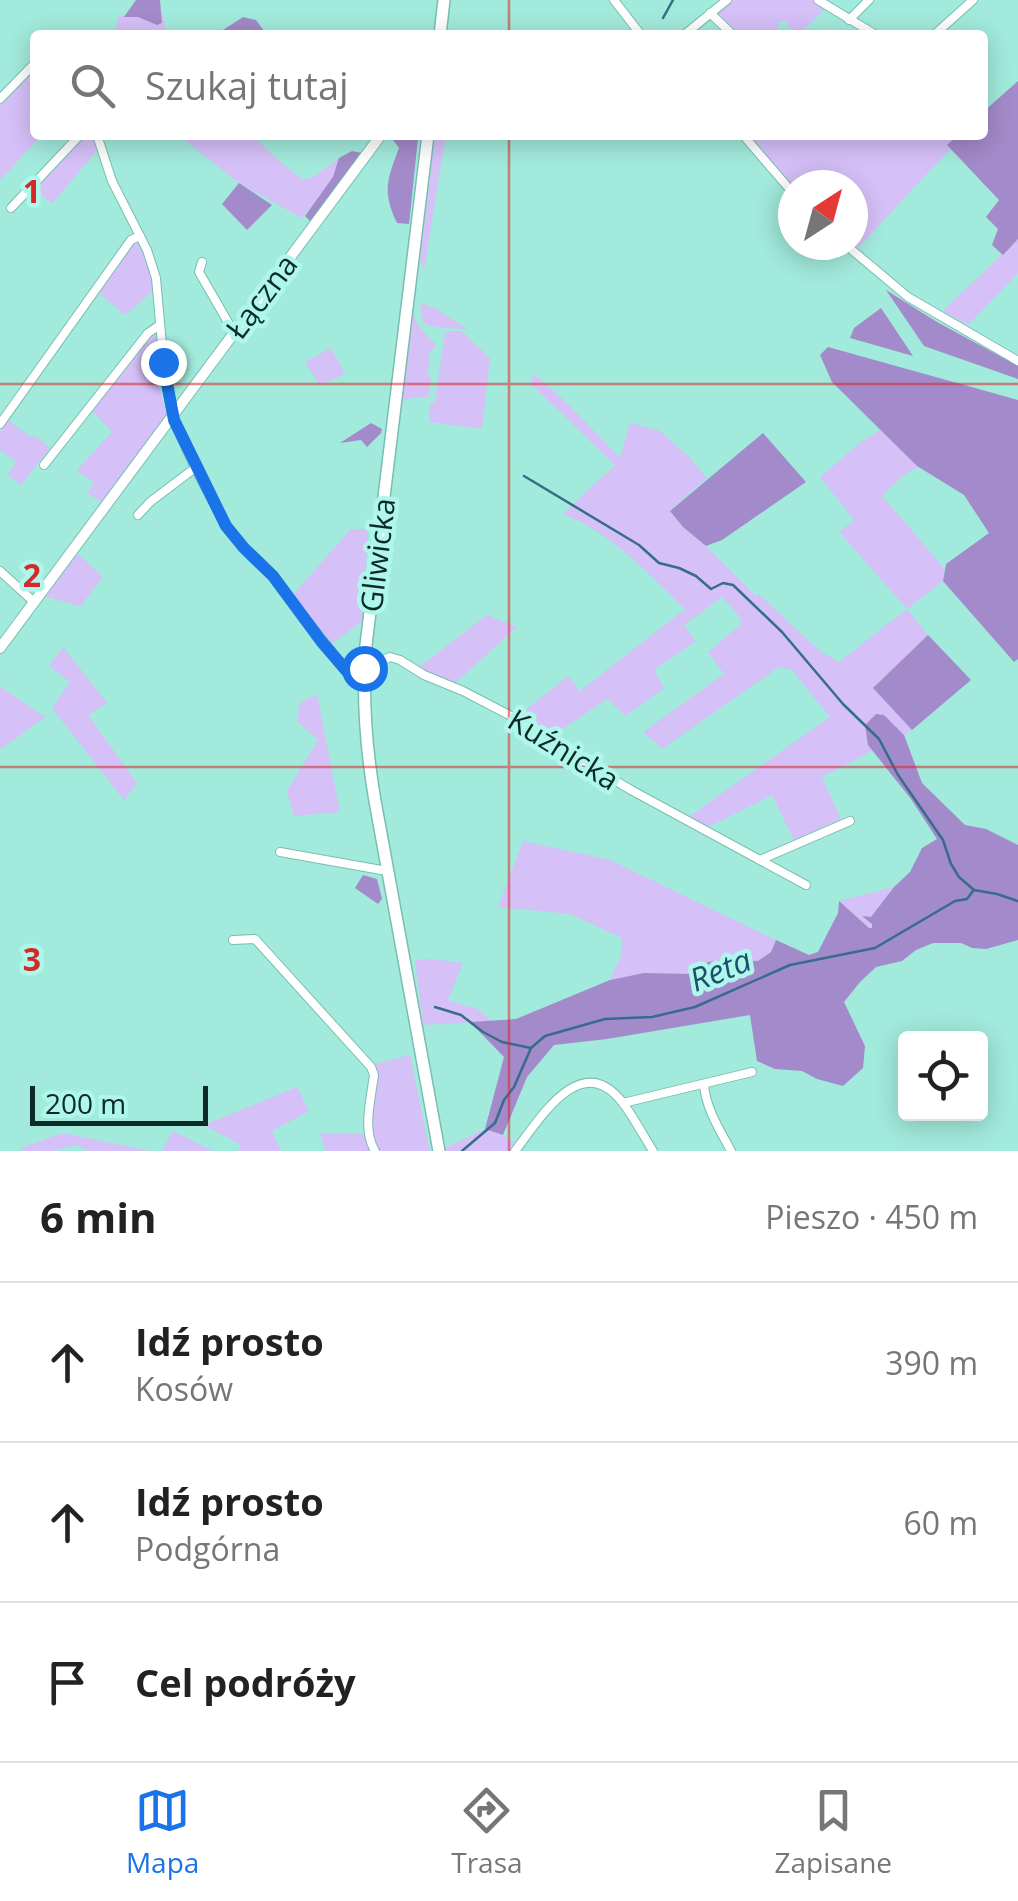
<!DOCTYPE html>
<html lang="pl">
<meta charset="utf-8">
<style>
body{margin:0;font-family:"Open Sans",sans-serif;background:#f6f6f6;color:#222}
.controls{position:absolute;right:30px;bottom:30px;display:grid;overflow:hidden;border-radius:10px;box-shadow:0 5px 25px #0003}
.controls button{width:90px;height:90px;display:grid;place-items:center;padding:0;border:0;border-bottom:2px solid #e0e0e0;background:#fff;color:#222;font:50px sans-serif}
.compass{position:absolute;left:778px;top:170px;width:90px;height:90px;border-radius:50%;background:#fff;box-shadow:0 5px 25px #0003;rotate:36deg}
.scale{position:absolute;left:30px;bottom:25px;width:178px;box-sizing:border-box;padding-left:10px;border:5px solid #0d2a26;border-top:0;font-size:28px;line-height:35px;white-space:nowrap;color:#0d2a26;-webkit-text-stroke:8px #aff7ea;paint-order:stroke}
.stop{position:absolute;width:30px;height:30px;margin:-22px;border:8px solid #1a73e8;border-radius:50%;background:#fff}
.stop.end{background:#1a73e8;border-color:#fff;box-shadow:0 2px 10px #0008}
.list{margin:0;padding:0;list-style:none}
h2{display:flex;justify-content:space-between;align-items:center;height:130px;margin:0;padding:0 40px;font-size:42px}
h2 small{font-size:32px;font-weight:400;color:#767676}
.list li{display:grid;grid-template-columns:65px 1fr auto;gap:30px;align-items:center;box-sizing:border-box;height:160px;padding:0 40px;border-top:2px solid #e0e0e0}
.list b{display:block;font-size:38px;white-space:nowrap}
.list p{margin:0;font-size:32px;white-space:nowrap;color:#767676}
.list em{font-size:32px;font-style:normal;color:#767676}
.icon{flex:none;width:55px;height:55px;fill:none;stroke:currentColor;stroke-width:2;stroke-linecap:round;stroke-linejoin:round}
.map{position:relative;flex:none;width:1018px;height:1151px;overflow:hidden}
.search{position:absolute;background:#fff;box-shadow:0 5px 25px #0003;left:30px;right:30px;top:30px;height:110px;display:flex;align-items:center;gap:25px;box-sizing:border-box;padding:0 35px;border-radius:10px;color:#767676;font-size:38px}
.sheet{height:610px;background:#fff}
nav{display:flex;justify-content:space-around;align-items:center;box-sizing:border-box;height:140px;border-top:2px solid #e0e0e0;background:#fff;font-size:28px;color:#767676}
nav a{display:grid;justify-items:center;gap:5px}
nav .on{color:#1a73e8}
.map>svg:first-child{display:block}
.green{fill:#d5c0f8}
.forest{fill:#a38aca}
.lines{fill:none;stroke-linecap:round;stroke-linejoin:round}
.stream{stroke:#376c8b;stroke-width:2.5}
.street-casing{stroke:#78beb1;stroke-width:10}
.secondary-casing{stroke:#78beb1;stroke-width:12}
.primary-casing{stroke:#78beb1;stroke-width:14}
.street{stroke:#fff;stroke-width:8}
.secondary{stroke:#fff;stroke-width:10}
.primary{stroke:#fff;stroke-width:11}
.route{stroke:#1a73e8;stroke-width:12}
.grid{fill:none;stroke:#d62828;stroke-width:2.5;stroke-opacity:0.55}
.labels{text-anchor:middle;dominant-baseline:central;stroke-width:9;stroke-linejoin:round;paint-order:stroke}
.street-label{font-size:30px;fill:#0d2a26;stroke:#aff7ea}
.water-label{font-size:32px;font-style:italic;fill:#1f4f6f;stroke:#aff7ea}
.grid-label{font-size:32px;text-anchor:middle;font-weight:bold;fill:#d62828;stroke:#aff7ea;stroke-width:9;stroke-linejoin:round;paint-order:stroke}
</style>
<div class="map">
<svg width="1018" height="1151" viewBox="0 0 1018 1151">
<rect width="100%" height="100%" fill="#a2eadc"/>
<!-- green -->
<g class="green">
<path d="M731 0H814L826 8 804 29 812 35H791L792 28 787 27 788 22H779L777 35H737L716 16 718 10Z"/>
<path d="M162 13 167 35H115L119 16 138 17 157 25 161 22Z"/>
<path d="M35 67V135H42L0 180V104Z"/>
<path d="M85 135H96L99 148 52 204 35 188Z"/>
<path d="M178 135H252L284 165 302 179 312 178 339 158 334 177 302 218 239 183Z"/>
<path d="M435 135H446L424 270 420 261Z"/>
<path d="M749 135H956L957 136 948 144 951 148 858 248 853 244V185L793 186 776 169Z"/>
<path d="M1018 239V273L968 325 943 311Z"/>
<path d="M137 241 155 280 154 290 125 315 99 293 131 245Z"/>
<path d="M414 293C412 323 416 323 435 344V348L430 351 428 373 431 378 429 395 426 397H415L402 401Z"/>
<path d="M420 303 437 309 468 330C453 327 434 330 423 322Z"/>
<path d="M445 331H461L490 358 482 429 429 422 430 405 435 401Z"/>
<path d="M156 332V374L167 416 102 502 87 493 94 483 77 470 112 432 91 410 150 336Z"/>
<path d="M331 348 345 374 320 385 305 362Z"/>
<path d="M534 374 567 403 620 458 630 423 660 431 688 456 707 478 670 510 683 527 706 546 756 596 759 594 821 652 839 662 907 609 839 532 854 520 820 477 861 442 880 430 918 467 904 475 882 496 944 568 943 581 907 609 928 635 873 688 912 730 904 735 884 715 874 750 822 777 841 819 794 840 772 795 706 828 687 818 830 717 792 670 779 667 662 749 643 732 724 674 708 652 741 624 739 616 722 597 684 625 696 641 654 670 664 688 626 716 607 699 552 736 518 716 568 676 580 691 685 609C648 574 612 533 563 514L615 465 530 383Z"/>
<path d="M8 420 32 438 34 435 50 448 21 485 8 475 16 462 0 450V431Z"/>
<path d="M351 529H368L363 621 328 646 292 596Z"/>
<path d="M78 554 103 577 81 605 83 607 44 596Z"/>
<path d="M487 615 517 627 453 685 418 668Z"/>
<path d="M63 647 107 703 88 715 137 783 124 800 52 708 70 682 49 666Z"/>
<path d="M0 686 45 717 1 749 0 748Z"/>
<path d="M317 694 340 812 294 816 287 791 318 740 297 721 300 703Z"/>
<path d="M523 841 610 860 776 940 771 952 758 961 723 960 708 963 692 974 644 973 610 980 621 956 622 938 570 914 498 907Z"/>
<path d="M894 887 871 917 864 918 873 924 872 928H869L839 901Z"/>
<path d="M432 959 463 963 448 1000 480 1010 491 1021 423 1025 415 960Z"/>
<path d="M410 1055 430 1151H325L320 1133 371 1134 375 1064Z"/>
<path d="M297 1087 309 1111 272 1131 281 1151H238L241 1145 204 1125Z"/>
<path d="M485 1129 503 1135 517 1145 513 1151H443V1149Z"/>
<path d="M173 1131 213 1151H162Z"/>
<path d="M63 1133 150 1151H88L76 1145 53 1151H24L20 1148Z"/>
</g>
<!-- forest -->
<g class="forest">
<path d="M136 0H160L162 23 157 25 138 17H124Z"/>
<path d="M243 17 256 20 267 35H220L223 30Z"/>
<path d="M1018 81V239L1003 255 992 245 998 229 986 217 999 200 947 145 958 135H983V112Z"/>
<path d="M395 135 418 138 409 224 397 223C382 191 387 180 399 148L393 140Z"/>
<path d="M352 151 362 153 311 222 305 216 333 177 339 158Z"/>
<path d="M239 183 272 205 247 230 222 204Z"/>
<path d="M886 290 937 322 1018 366V379L924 346Z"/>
<path d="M881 308 913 356 850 338 854 328Z"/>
<path d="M828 347 1018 400V659L1014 662 943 581 946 564 989 533 964 495 917 466 832 382 820 355Z"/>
<path d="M371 423 382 429 381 433 367 447 361 440 340 443Z"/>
<path d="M763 433 806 482 722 540 706 546 683 527 670 511Z"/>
<path d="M928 635 971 680 912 730 873 688Z"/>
<path d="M876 714 884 715 904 735 922 783 965 825 986 829 1018 845V940L986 949 972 948 961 943H933L916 950 902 961 876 967 860 982 844 1002 865 1046 863 1068 843 1086 817 1079 802 1071 775 1069 757 1061 750 1015 607 1039 554 1045 527 1077 503 1135 485 1129 504 1057 470 1022 516 1019 610 980 644 973 692 974 708 962 723 960 758 961 771 952 776 940 809 955 818 952 838 913 839 901 869 928H872V924L862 916 871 917 894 887 910 872 922 848 937 839 911 799 868 745 865 725Z"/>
<path d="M363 875 377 879 382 899 378 904 355 888Z"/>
</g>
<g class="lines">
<!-- stream -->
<g class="stream">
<path d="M663 18 673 0"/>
<path d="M524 476 639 545 659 563 679 568 696 576 711 589 723 583 733 585 782 632 843 704 879 739 898 775 943 840 951 864 959 877 974 890 997 894 1018 901"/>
<path d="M435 1007 461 1015 483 1032 502 1042 531 1048 545 1036 605 1019 652 1017 695 1007 790 965 875 948 955 901 967 899 973 891"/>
<path d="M462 1151 495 1123 504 1100 514 1087 531 1048"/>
</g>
<!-- street casing -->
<g class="street-casing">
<g id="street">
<path d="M614 0 641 35"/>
<path d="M818 0 876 35"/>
<path d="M710 13 733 35"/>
<path d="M849 20 869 0"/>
<path d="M684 35 727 0"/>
<path d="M934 35 973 0"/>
<path d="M0 99 35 63"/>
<path d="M97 135 112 181 147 250 156 278 165 378 173 419 195 468 226 526 244 548 273 577 351 676 364 680"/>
<path d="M743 135 793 193"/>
<path d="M11 208 80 135"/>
<path d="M846 245 908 297 1018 361"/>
<path d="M202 262 199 272 229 324 236 330"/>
<path d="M0 424 131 240 140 236"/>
<path d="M44 465 148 333 160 325"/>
<path d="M138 515 150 502 195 468"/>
<path d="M0 571 34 602"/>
<path d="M364 668 390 657 400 660 424 675 463 691 538 730 594 768 631 790 806 885"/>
<path d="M280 852 387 871"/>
<path d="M760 860 850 821"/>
<path d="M233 940 255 939 371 1067 374 1075C371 1099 362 1130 375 1151"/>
<path d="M704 1085C706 1109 720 1130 731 1151"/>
<path d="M623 1103 752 1072"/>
<path d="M515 1151C540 1119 581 1048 623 1103 634 1118 643 1135 653 1151"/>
</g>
</g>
<!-- secondary casing -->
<g class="secondary-casing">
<path id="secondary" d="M0 648 381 135"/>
</g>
<!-- primary casing -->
<g class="primary-casing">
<g id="primary">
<path d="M440 35 444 0"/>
<path d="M428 135 366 645C362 698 366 749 375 801L439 1151"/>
</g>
</g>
<!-- street -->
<use href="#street" class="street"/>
<!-- secondary -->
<use href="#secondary" class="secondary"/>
<!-- primary -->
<use href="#primary" class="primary"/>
</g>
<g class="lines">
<!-- route -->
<path class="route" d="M163 362 174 420 226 526 244 548 273 576 321 641 351 676 364 680V668"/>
</g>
<!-- grid -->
<path class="grid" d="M509 0V35M509 135V1151M0 384H1018M0 767H1018"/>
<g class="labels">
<!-- street labels -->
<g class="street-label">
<text transform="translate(261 296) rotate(-53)">Łączna</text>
<text transform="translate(377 555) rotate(-83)">Gliwicka</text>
<text transform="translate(564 749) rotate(32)">Kuźnicka</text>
</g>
<!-- water labels -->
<g class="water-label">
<text transform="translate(720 969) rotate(-22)">Reta</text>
</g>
</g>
<g class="grid-label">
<text x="32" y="203">1</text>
<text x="32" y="587">2</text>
<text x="32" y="971">3</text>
</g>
</svg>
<div class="controls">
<button><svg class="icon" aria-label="locate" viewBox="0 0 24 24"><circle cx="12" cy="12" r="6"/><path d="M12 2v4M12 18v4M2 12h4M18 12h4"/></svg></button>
</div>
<svg class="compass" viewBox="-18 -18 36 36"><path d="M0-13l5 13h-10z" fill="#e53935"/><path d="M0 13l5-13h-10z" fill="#767676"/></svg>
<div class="scale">200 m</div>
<div class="stop" style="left:364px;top:668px"></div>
<div class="stop end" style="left:163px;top:362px"></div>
<div class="search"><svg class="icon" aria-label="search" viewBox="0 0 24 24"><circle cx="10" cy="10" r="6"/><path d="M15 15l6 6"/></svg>Szukaj tutaj</div>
</div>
<section class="sheet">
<h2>6 min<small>Pieszo · 450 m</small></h2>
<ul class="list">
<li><svg class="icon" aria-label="ahead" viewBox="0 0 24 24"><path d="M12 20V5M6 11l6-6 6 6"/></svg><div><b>Idź prosto</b><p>Kosów</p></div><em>390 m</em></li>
<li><svg class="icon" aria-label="ahead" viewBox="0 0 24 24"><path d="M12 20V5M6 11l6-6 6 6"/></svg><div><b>Idź prosto</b><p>Podgórna</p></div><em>60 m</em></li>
<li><svg class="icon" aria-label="arrive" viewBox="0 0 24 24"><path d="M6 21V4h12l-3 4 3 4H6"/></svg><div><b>Cel podróży</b></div></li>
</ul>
</section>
<nav>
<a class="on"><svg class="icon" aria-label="map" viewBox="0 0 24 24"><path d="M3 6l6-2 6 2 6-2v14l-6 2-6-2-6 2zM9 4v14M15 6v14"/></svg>Mapa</a>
<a><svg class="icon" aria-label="directions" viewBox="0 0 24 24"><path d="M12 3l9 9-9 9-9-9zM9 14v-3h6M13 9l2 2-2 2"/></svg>Trasa</a>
<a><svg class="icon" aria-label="saved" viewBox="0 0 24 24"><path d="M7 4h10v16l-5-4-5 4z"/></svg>Zapisane</a>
</nav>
